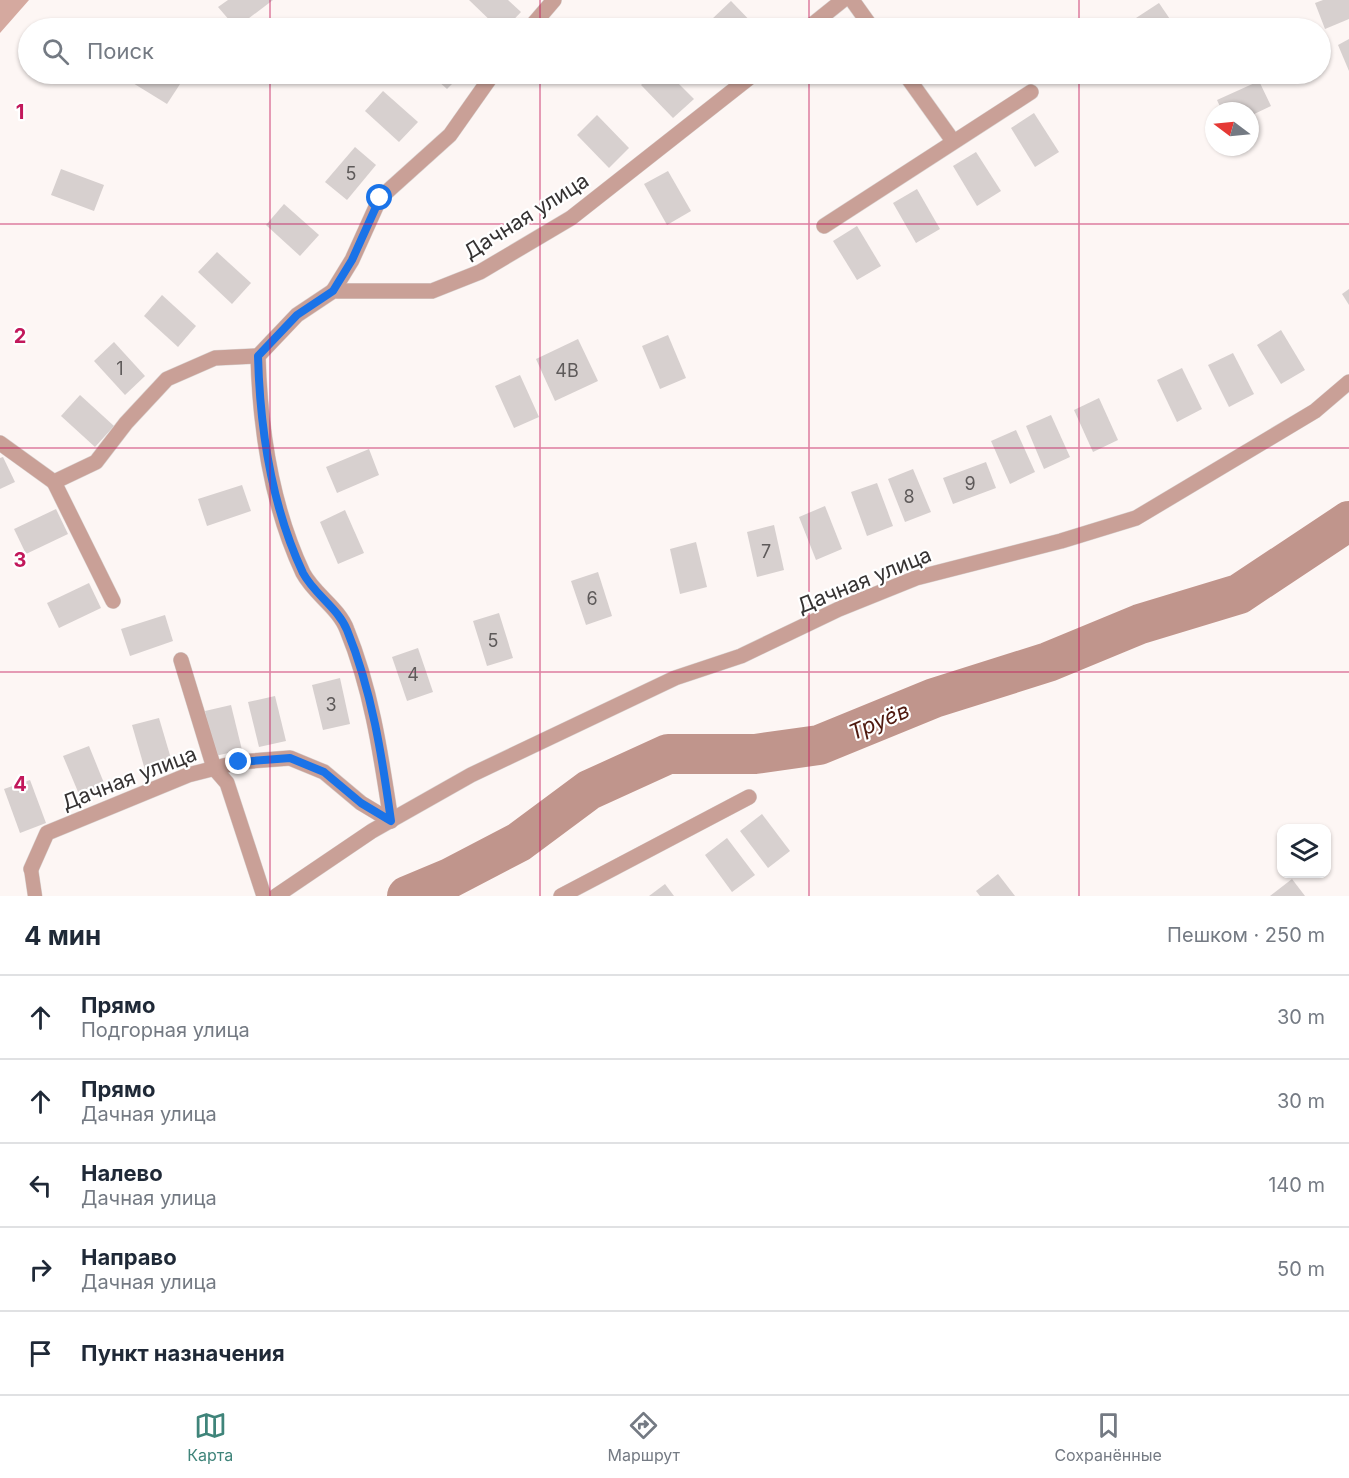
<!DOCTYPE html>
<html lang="ru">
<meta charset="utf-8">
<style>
body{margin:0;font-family:Inter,sans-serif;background:#f2f2f3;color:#1f2937}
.controls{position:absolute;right:18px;bottom:18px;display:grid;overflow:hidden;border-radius:12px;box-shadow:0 2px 4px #0004}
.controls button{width:54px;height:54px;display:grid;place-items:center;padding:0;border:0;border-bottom:2px solid #e0e1e3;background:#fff;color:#1f2937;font:30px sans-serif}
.compass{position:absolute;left:1205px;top:102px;width:54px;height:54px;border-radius:50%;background:#fff;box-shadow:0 2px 4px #0004;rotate:286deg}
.stop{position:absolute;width:18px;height:18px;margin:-14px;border:4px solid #1a73e8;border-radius:50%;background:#fff}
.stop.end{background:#1a73e8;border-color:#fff;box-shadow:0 2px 6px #0008}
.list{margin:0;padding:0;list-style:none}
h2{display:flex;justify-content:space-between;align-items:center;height:78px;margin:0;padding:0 24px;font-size:26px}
h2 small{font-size:20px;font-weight:400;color:#747a83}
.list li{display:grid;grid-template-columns:39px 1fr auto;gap:18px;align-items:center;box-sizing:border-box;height:84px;padding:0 24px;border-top:2px solid #e0e1e3}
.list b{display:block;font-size:22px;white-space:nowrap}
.list p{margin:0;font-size:20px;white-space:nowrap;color:#747a83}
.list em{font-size:20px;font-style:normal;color:#747a83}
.icon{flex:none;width:33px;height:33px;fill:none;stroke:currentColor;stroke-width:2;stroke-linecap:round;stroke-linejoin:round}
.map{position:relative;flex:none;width:1349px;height:896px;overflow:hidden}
.search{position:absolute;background:#fff;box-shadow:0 2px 4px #0004;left:18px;right:18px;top:18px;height:66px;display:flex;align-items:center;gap:15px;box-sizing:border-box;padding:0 21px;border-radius:33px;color:#747a83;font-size:22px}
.sheet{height:498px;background:#fff}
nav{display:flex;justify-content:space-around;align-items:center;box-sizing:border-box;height:84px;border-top:2px solid #e0e1e3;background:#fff;font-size:16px;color:#747a83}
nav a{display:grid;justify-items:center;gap:3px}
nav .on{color:#3f847a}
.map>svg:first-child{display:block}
.forest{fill:#d5a99f}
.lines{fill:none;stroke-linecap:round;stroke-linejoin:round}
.river{stroke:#c0958c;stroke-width:40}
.building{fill:#d7d0cf}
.lane-casing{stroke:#d9d3d1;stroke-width:15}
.street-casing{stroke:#d9d3d1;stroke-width:16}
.lane{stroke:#c9a097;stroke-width:14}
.street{stroke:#c9a097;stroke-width:15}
.route{stroke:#1a73e8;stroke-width:8}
.grid{fill:none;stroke:#c2185b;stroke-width:1.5;stroke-opacity:0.55}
.labels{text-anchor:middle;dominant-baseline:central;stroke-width:4.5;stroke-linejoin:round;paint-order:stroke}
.number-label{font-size:18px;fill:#5e5a5a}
.street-label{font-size:21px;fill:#363333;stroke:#fff}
.water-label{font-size:22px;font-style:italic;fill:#4f190f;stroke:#fff}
.grid-label{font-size:20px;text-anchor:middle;font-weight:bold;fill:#c2185b;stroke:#fff;stroke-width:4.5;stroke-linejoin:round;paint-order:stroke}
</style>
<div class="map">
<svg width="1349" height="896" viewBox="0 0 1349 896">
<rect width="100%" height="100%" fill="#fdf6f4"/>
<!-- forest -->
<path class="forest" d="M0 0H29L0 33Z"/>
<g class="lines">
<!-- river -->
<path class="river" d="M407 896 450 878 519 842 589 790 668 754H755L819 745 934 698 1048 662 1140 624 1239 594 1349 521"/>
</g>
<!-- building -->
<g class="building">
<path d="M228 0H273L236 28 218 7Z"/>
<path d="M469 0H508L521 12 506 28H498Z"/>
<path d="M1323 0H1349V19L1325 29 1315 3Z"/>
<path d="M731 1 757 28H719L711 20Z"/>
<path d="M1159 3 1176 28H1143L1136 18Z"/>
<path d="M1349 39V71L1338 45Z"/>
<path d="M132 74H170L182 81 167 104 128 80Z"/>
<path d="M430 74H462L447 89Z"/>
<path d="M653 74H669L694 99 673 118 641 85Z"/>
<path d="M1259 81 1271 106 1250 116V111H1222L1217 100Z"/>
<path d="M383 91 418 122 399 142 365 111Z"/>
<path d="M1034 113 1059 152 1035 167 1011 128Z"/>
<path d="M597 115 629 148 609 168 577 135Z"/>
<path d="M355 147 376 165 347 200 325 182Z"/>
<path d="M976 152 1001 191 977 206 953 166Z"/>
<path d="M61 169 104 185 94 211 51 195Z"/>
<path d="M668 171 691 211 667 225 644 184Z"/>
<path d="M917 189 940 229 916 243 893 203Z"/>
<path d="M284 204 319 235 300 256 266 225Z"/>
<path d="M857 226 881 266 857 280 833 241Z"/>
<path d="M217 252 251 283 232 304 198 272Z"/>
<path d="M1349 289V305L1342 294Z"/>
<path d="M162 295 196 326 178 347 144 316Z"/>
<path d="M1281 330 1305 370 1281 384 1257 345Z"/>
<path d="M668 335 686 378 660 389 642 346Z"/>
<path d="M578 339 598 381 555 401 536 359Z"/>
<path d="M114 342 145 376 125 395 94 361Z"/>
<path d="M1233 353 1254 394 1229 407 1208 365Z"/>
<path d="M1182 368 1202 409 1177 422 1157 380Z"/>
<path d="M520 375 539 417 514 428 495 386Z"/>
<path d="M80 395 114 426 95 447 61 416Z"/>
<path d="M1099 398 1118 440 1093 452 1074 410Z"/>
<path d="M1051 415 1070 457 1044 469 1026 426Z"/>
<path d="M1016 430 1035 472 1010 484 991 441Z"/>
<path d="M369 449 379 475 337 493 326 467Z"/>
<path d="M3 457 15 482 0 489V458Z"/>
<path d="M986 462 996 488 953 504 943 478Z"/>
<path d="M913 469 931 512 905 522 888 479Z"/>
<path d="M877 483 893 526 867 536 851 492Z"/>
<path d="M242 485 251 511 207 526 198 499Z"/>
<path d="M825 506 842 549 816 560 799 517Z"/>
<path d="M56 509 68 534 26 554 14 529Z"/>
<path d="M345 510 364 553 338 564 320 522Z"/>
<path d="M774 525 784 570 757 577 747 532Z"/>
<path d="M696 542 707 587 680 594 670 549Z"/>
<path d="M598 572 612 616 586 625 571 581Z"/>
<path d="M89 583 101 608 59 628 47 603Z"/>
<path d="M499 613 513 658 487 666 473 621Z"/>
<path d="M165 615 173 641 130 656 121 629Z"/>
<path d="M418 648 433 692 407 701 392 657Z"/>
<path d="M340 678 350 724 323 730 312 685Z"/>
<path d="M275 696 286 741 259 747 248 702Z"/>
<path d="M231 705 242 750 215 756 205 711Z"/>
<path d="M159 718 172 762 145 770 132 725Z"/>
<path d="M89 746 106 788 81 799 63 756Z"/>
<path d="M30 780 46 823 20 833 4 789Z"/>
<path d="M762 814 790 851 768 868 740 831Z"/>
<path d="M727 838 755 875 732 892 705 855Z"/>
<path d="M998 874 1015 896H980L976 891Z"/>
<path d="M1292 879 1305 896H1270Z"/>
<path d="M665 884 674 896H649Z"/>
</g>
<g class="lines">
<!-- lane casing -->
<g class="lane-casing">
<path id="lane" d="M31 869 35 896"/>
</g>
<!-- street casing -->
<g class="street-casing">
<g id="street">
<path d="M852 0 872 28"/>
<path d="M530 28 554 0"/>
<path d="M808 28 843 0"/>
<path d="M905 74 953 141"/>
<path d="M824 226 1031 92"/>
<path d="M333 291 352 260 380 198 450 135 493 74"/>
<path d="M0 443 54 482 96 462 126 423 167 379 215 358 258 356"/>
<path d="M54 482 113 601"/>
<path d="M181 660 214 768 227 783 264 896"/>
<path d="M391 821C381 756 372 691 347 630 339 608 314 594 303 573 271 505 260 430 258 356L297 315 333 291H432L480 272 571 218 754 74"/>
<path d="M31 869 47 833 188 775 239 762 290 758 324 772 361 803 391 821"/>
<path d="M276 896 372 831 471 775 675 678 741 656 839 609 916 578 1061 541 1136 518 1315 411 1349 382"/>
<path d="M561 896 749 797"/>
</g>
</g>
<!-- lane -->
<use href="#lane" class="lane"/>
<!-- street -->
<use href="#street" class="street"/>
</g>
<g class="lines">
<!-- route -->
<path class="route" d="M239 762 290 758 324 772 361 803 391 821C382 756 372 691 347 630 338 608 314 594 303 573 271 505 260 430 258 356L297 315 333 291 352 260 380 198"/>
</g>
<!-- grid -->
<path class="grid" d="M270 0V28M540 0V28M809 0V28M1079 0V28M270 74V896M540 74V896M809 74V896M1079 74V896M0 224H1349M0 448H1349M0 672H1349"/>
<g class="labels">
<!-- number labels -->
<g class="number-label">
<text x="351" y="173">5</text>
<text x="120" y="368">1</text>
<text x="567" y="370">4В</text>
<text x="970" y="483">9</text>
<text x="909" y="496">8</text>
<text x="766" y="551">7</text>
<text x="592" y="598">6</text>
<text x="493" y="640">5</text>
<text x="413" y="674">4</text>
<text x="331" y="704">3</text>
</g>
<!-- street labels -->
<g class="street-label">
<text transform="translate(526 216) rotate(-32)">Дачная улица</text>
<text transform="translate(864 580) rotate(-22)">Дачная улица</text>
<text transform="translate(129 778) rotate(-21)">Дачная улица</text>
</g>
<!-- water labels -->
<g class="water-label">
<text transform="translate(879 721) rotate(-23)">Труёв</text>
</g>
</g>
<g class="grid-label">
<text x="20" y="119">1</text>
<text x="20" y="343">2</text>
<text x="20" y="567">3</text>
<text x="20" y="791">4</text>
</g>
</svg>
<div class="controls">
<button><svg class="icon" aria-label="layers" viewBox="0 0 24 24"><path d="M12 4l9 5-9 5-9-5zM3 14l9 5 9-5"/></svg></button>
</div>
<svg class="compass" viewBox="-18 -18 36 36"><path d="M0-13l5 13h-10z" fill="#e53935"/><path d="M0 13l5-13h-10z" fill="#747a83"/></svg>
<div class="stop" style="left:380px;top:198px"></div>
<div class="stop end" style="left:239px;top:762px"></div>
<div class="search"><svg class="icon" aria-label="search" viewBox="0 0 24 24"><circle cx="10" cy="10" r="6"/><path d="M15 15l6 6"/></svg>Поиск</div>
</div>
<section class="sheet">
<h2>4 мин<small>Пешком · 250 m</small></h2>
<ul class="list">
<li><svg class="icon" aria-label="ahead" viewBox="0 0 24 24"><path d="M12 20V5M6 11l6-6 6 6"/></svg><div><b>Прямо</b><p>Подгорная улица</p></div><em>30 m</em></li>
<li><svg class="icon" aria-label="ahead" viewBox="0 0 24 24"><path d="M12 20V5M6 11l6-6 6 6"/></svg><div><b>Прямо</b><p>Дачная улица</p></div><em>30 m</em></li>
<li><svg class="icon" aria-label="left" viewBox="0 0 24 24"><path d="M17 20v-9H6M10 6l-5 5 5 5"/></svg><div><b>Налево</b><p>Дачная улица</p></div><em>140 m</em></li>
<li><svg class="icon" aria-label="right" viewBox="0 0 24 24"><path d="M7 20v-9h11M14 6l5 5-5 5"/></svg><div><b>Направо</b><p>Дачная улица</p></div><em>50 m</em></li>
<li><svg class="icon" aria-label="arrive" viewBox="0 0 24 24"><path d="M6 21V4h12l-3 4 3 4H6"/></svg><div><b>Пункт назначения</b></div></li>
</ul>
</section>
<nav>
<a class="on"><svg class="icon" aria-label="map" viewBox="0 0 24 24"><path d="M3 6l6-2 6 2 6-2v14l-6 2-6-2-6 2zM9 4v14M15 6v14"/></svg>Карта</a>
<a><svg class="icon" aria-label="directions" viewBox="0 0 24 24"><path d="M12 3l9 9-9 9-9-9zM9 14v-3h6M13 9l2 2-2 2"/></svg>Маршрут</a>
<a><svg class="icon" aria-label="saved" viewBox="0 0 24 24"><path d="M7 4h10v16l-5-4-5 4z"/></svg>Сохранённые</a>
</nav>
